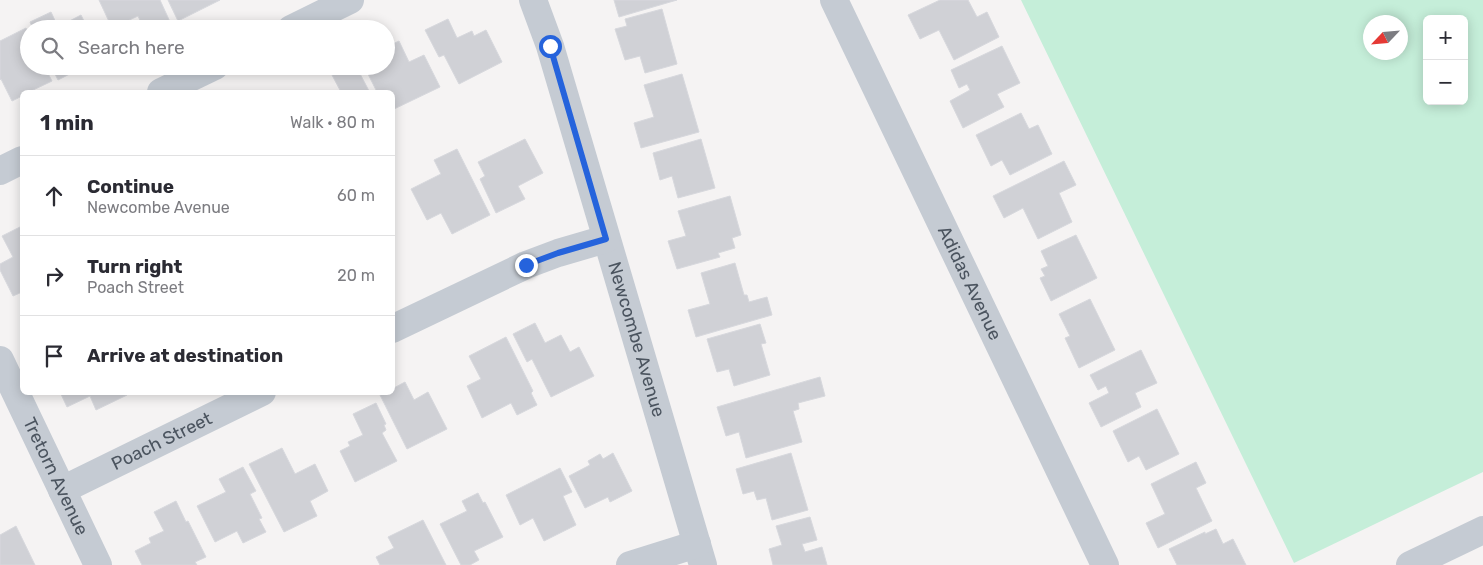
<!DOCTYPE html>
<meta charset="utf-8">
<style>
body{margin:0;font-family:Rubik,sans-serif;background:#f2f2f3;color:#2b2b33}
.controls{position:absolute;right:15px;top:15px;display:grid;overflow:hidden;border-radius:8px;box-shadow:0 2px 12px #0003}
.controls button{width:45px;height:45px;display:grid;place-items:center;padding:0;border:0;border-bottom:1px solid #e1e1e2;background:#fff;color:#2b2b33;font:25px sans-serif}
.compass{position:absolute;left:1363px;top:15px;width:45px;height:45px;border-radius:50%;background:#fff;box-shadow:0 2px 12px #0003;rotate:244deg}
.stop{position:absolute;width:15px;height:15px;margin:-11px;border:4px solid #2563dc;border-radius:50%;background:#fff}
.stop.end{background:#2563dc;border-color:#fff;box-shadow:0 1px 5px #0008}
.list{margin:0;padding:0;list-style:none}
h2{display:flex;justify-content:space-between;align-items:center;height:65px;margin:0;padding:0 20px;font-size:21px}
h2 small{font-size:16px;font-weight:400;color:#7c7c81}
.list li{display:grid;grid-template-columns:32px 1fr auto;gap:15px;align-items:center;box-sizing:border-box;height:80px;padding:0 20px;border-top:1px solid #e1e1e2}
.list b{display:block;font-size:19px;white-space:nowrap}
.list p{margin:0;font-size:16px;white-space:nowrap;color:#7c7c81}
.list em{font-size:16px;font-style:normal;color:#7c7c81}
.icon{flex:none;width:28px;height:28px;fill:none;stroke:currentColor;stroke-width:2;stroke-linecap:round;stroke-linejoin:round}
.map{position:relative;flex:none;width:1483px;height:565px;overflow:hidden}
.search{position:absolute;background:#fff;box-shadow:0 2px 12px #0003;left:20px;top:20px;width:375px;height:55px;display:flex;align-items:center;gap:12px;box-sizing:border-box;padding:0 18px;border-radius:28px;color:#7c7c81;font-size:19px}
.panel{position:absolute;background:#fff;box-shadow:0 2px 12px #0003;left:20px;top:90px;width:375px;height:305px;border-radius:8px}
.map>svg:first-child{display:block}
.green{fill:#c5eed9;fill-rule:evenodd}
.building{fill:#d0d1d6;stroke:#d7d8dd}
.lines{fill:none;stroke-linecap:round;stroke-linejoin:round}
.minor{stroke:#c5cbd3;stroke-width:28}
.tertiary{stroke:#c5cbd3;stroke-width:28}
.route{stroke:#2563dc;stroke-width:6}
.labels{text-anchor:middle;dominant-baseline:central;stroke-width:4;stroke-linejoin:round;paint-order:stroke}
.street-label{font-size:18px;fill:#4b545f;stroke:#fff}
</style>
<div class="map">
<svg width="1483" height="565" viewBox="0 0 1483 565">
<rect width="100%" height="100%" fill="#f5f3f3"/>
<!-- green -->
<path class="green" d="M1021 0H1483V472L1294 563ZM1427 19H1464V101H1427ZM1370 22H1400V52H1370Z"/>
<!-- building -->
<g class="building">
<path d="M99 0H160L171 24 161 29H144L138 16 112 28Z"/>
<path d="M168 0H220L178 21Z"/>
<path d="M614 0H677L619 17Z"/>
<path d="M940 0H968L977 17 987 12 999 37 954 60 939 30 920 39 908 15Z"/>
<path d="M662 9 677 64 645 73 640 56 625 60 615 29 627 26 625 19Z"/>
<path d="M51 12 58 27 81 15 88 29H33L30 22Z"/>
<path d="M448 19 457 38 472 31 474 36 486 30 502 62 459 84 444 55 439 57 425 30Z"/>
<path d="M26 28 29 34V66H44L52 81 29 92H22V96L12 101 1 79 0 80V41Z"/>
<path d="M399 41 409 62 424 55 440 87 392 110V92H377L364 66H386V47Z"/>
<path d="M1002 46 1020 83 997 94 1004 107 963 128 950 101 970 90 967 84 959 88 951 70Z"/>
<path d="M51 66H85L58 80Z"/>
<path d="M349 66H356L369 91 366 92H341L332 75Z"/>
<path d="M682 74 699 132 641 148 634 123 654 117 644 85Z"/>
<path d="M1021 113 1029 129 1038 125 1052 154 1010 175 1002 160 991 166 976 135Z"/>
<path d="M525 139 543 173 518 186 525 199 496 213 480 179 485 176 478 162Z"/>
<path d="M701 139 715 188 678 198 672 176 660 180 653 153Z"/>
<path d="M457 149 490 215 452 234 441 213 427 220 411 189 441 174 434 160Z"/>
<path d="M1064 161 1076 185 1059 193 1072 222 1038 239 1023 208 1004 218 993 196Z"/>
<path d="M730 196 741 235 732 238 735 248 718 253 720 257 677 269 668 241 686 236 678 211Z"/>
<path d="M22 226V292L13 296 0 270V264L13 257 2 236Z"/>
<path d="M1076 235 1097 278 1051 301 1040 278 1045 276 1041 269 1048 266 1041 251Z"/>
<path d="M735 263 744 295H747L749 302 767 297 772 315 696 337 688 310 710 304 701 273Z"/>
<path d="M1090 299 1115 350 1079 368 1065 338 1070 336 1059 314Z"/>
<path d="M535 323 545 343 561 335 570 352 579 347 594 376 551 397 532 359 527 362 513 334Z"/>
<path d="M760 324 766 343 761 344 770 375 734 386 729 369 717 372 707 339Z"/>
<path d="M506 337 533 391 531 393 537 405 517 415 511 403 482 418 467 386 481 379 469 356Z"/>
<path d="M1141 350 1157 383 1135 393 1141 407 1101 427 1089 403 1109 393 1106 386 1098 390 1090 375Z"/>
<path d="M820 377 825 396 798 403 799 409 793 411 802 442 746 458 739 432 726 436 717 407Z"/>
<path d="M405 382 414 400 428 392 447 429 407 449 380 395 385 392H392V389Z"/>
<path d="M60 392H126L127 395 96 410 90 396 67 407Z"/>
<path d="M376 403 386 424 384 425 386 430 382 433 397 461 355 482 340 451 350 446 348 442 363 435 353 414Z"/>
<path d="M1157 409 1179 454 1146 470 1139 456 1128 462 1113 431Z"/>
<path d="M282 448 295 474 315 464 328 491 310 501 317 516 284 532 249 464Z"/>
<path d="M613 453 632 491 610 502 608 497 585 508 569 476 590 465 588 461 600 454 603 459Z"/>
<path d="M791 453 808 510 772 520 766 498 757 500 754 491 743 494 736 469Z"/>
<path d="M1196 462 1206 483 1196 488 1212 521 1158 548 1146 523 1165 514 1151 484Z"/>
<path d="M243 467 256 491 250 494 262 518 259 519 266 532 243 543 237 531 215 542 197 506 226 492 219 479Z"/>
<path d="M560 468 572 492 563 496 576 525 544 541 533 518 520 525 506 495Z"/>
<path d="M478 493 483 503 485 502 503 537 474 551 479 560 470 565H461L440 524 467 511 462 501Z"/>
<path d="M176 501 186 522 188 521 206 557 195 562 197 565H142L135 551 151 543 149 538 164 531 154 512Z"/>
<path d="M810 517 817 540 802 544 805 552 822 547 827 565H773L769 549 782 545 776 526Z"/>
<path d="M423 520 446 565H380L376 557 394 548 388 537Z"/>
<path d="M16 526 35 565H0V535Z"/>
<path d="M1216 529 1223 544 1233 539 1246 565H1177L1169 549 1205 532V534Z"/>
</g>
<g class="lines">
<!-- minor -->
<g class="minor">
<path id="s1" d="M533 0 550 46 703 565"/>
<path id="s2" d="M834 0 1105 565"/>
<path d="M291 29 350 0"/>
<path d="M161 92 215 66"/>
<path d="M0 171 22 160"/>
<path d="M392 329 526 265 558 253 606 239"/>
<path id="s3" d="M0 360 98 565"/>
<path id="s4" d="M62 490 262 392"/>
<path d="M630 565 697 544"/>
</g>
<!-- tertiary -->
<path class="tertiary" d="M1410 565 1483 530"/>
</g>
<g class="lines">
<!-- route -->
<path class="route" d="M526 265 558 253 606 239 550 46"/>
</g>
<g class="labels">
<!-- street labels -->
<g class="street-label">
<text stroke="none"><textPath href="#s2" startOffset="314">Adidas Avenue</textPath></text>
<text stroke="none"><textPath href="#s1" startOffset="355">Newcombe Avenue</textPath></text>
<text stroke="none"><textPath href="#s4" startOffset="111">Poach Street</textPath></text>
<text stroke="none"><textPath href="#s3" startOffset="129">Tretorn Avenue</textPath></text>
</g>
</g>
</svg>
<div class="controls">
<button>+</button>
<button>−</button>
</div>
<svg class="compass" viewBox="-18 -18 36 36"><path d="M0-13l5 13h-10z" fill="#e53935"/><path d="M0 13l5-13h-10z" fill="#7c7c81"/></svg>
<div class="stop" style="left:550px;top:46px"></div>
<div class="stop end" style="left:526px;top:265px"></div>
<div class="search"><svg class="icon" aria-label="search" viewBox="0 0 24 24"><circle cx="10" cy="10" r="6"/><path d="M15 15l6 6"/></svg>Search here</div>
<section class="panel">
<h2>1 min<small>Walk · 80 m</small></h2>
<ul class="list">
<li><svg class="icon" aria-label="ahead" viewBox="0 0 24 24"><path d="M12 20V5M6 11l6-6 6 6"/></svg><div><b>Continue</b><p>Newcombe Avenue</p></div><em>60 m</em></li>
<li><svg class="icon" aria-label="right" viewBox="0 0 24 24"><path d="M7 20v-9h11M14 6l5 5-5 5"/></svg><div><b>Turn right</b><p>Poach Street</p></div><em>20 m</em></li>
<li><svg class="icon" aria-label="arrive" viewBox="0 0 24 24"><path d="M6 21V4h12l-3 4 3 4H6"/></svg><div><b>Arrive at destination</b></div></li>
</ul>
</section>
</div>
